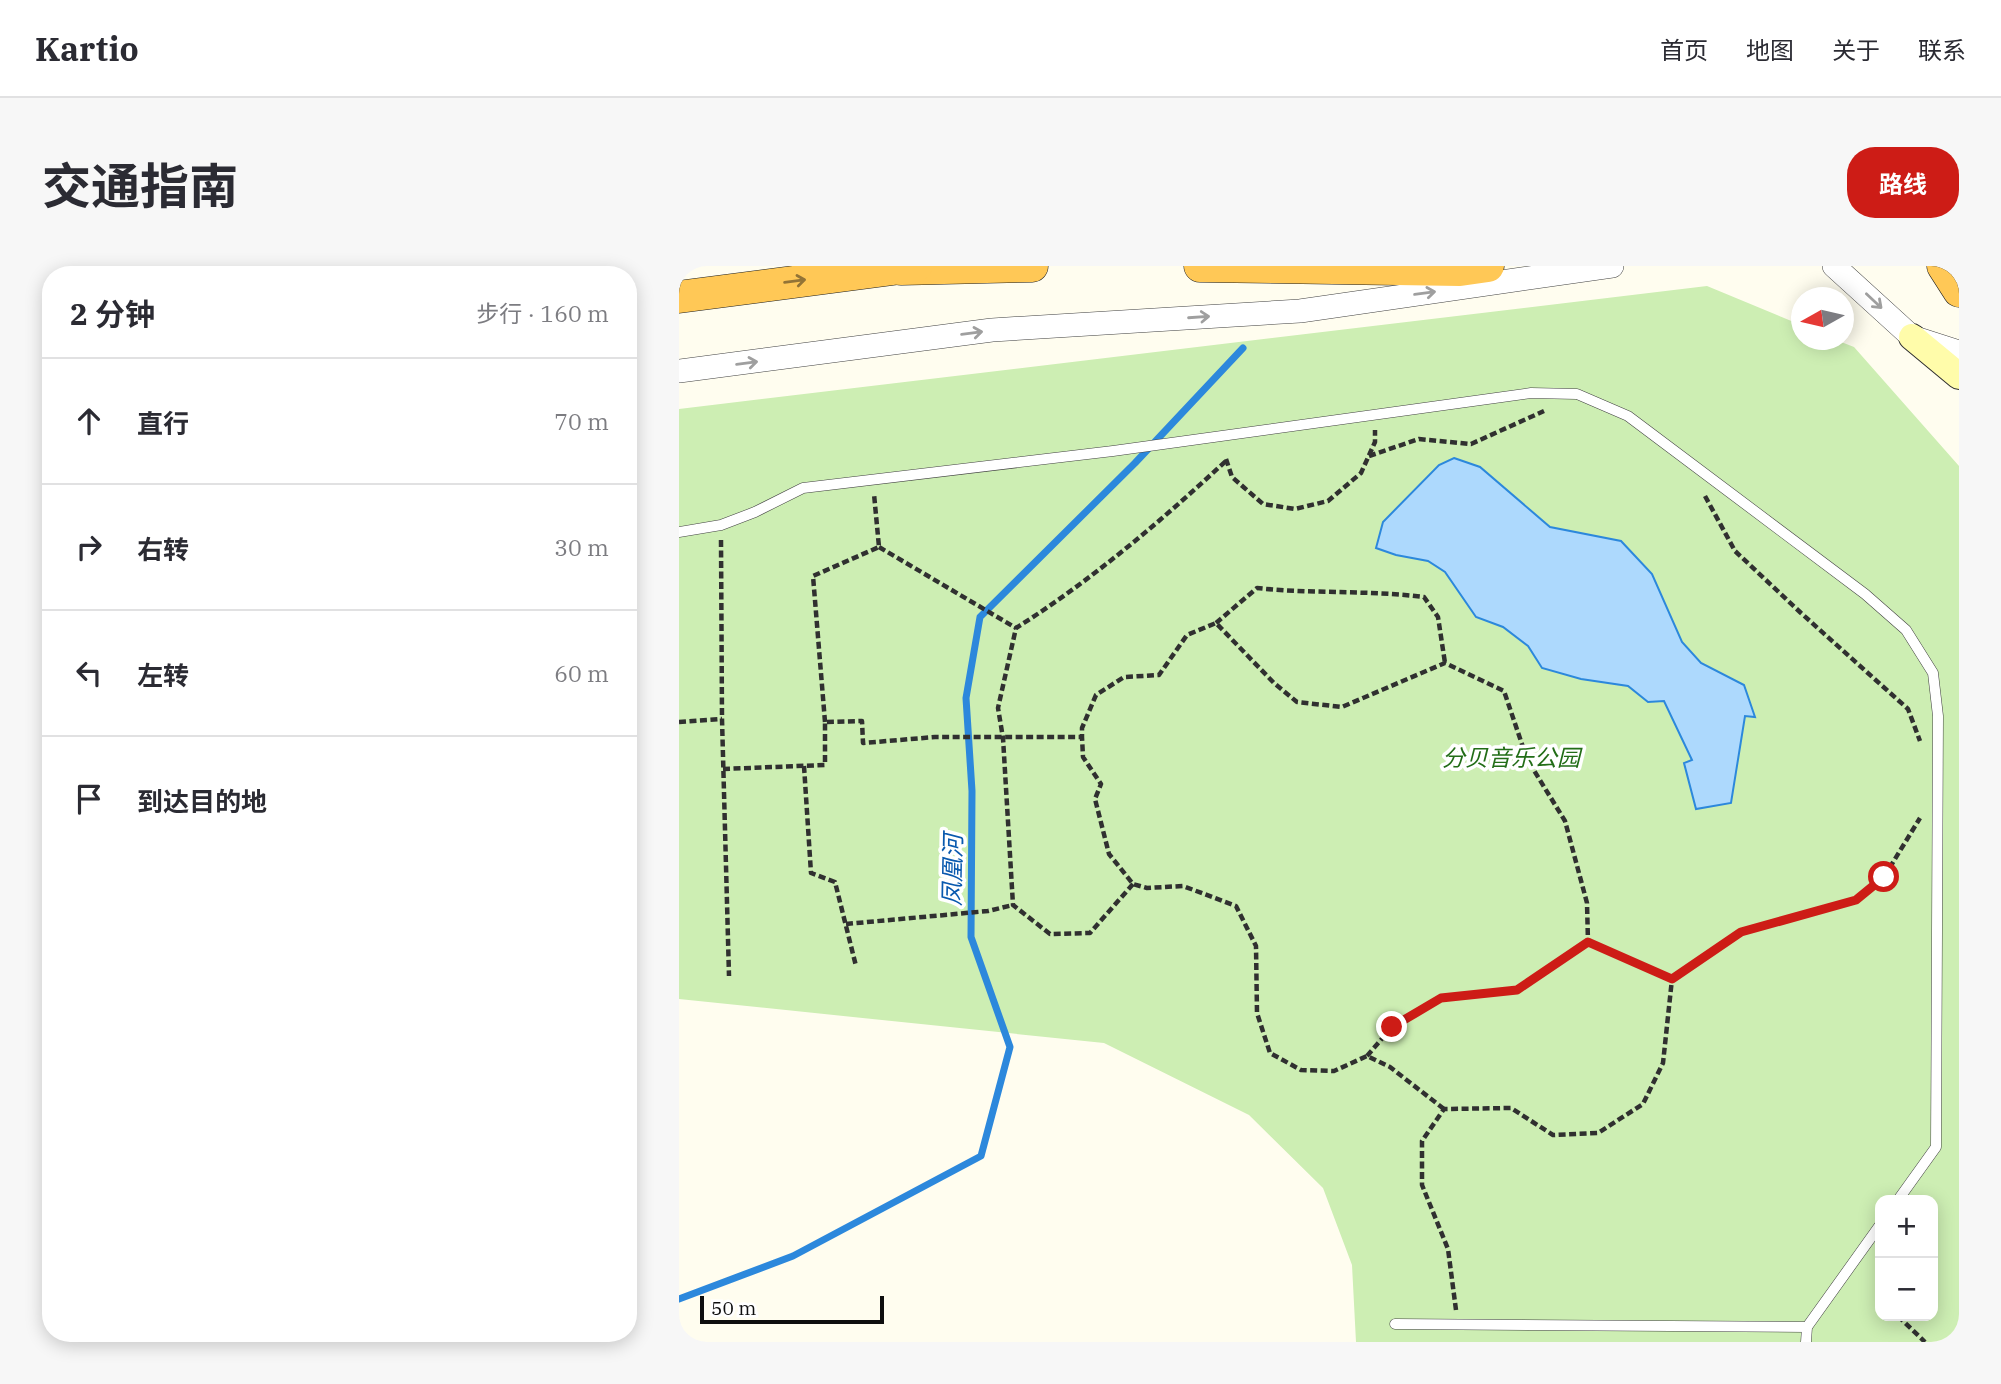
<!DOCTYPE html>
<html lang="zh">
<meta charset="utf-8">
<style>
body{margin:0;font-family:"IBM Plex Serif","Noto Sans SC",serif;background:#f7f7f7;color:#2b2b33}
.controls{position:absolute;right:21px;bottom:21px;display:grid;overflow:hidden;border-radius:14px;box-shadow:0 4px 18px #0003}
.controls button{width:63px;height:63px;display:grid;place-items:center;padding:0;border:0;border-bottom:2px solid #e1e1e2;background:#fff;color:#2b2b33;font:35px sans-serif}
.compass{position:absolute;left:1112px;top:21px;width:63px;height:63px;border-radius:50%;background:#fff;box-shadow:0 4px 18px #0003;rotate:262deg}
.scale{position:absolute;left:21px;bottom:18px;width:184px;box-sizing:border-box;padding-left:7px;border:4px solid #0e0e0e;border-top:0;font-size:19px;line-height:24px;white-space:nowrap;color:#0e0e0e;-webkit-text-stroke:5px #fff;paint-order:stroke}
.stop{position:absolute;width:21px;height:21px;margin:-16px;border:5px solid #cd1c16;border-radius:50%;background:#fff}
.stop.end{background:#cd1c16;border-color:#fff;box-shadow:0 2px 7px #0008}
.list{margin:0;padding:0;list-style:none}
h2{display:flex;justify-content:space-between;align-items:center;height:91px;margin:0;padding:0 28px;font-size:30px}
h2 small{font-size:23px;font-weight:400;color:#7c7c81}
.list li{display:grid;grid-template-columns:46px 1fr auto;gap:21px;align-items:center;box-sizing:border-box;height:126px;padding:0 28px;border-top:2px solid #e1e1e2}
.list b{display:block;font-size:26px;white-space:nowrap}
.list em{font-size:23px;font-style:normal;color:#7c7c81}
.icon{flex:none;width:38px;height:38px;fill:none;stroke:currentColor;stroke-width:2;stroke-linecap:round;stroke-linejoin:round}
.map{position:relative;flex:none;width:1280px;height:1076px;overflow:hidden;border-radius:28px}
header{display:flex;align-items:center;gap:42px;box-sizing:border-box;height:98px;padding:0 35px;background:#fff;border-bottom:2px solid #e1e1e2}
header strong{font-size:33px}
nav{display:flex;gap:38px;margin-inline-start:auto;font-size:24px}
.intro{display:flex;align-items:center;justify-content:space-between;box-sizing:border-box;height:168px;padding:0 42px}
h1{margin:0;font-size:49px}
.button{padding:18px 32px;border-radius:28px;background:#cd1c16;color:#fff;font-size:24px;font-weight:700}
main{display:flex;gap:42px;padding:0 42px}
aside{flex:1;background:#fff;border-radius:28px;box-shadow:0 4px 18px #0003}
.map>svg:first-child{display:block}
.green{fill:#cdeeb3;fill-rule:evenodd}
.water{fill:#add9fd;stroke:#2c88dc;stroke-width:2}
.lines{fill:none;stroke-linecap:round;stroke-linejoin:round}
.stream{stroke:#2c88dc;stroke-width:7}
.service-casing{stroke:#414141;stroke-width:11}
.tertiary-casing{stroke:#414141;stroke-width:24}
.secondary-casing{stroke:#303030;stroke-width:28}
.trunk-casing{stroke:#1f1f1f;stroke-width:33}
.path{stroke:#303030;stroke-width:4.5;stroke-dasharray:7 3.5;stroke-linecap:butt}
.service{stroke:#fff;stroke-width:10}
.tertiary{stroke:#fff;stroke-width:23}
.secondary{stroke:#fffcaa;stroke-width:26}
.trunk{stroke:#ffc856;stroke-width:32}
.oneway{stroke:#937436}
.oneway2{stroke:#9f9f9f}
.route{stroke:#cd1c16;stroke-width:9}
.labels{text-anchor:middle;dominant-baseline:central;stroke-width:7;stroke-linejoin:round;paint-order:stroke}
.park-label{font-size:23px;font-style:italic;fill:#226d17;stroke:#fff}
.water-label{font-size:24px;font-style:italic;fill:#0959ae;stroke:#fff}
</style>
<header>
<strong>Kartio</strong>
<nav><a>首页</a><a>地图</a><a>关于</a><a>联系</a></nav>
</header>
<div class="intro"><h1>交通指南</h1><a class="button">路线</a></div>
<main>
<aside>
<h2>2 分钟<small>步行 · 160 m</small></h2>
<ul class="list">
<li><svg class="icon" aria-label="ahead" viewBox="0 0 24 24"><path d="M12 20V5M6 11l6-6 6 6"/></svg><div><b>直行</b></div><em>70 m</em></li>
<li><svg class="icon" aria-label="right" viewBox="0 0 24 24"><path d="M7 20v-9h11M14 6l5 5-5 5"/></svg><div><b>右转</b></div><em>30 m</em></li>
<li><svg class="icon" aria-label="left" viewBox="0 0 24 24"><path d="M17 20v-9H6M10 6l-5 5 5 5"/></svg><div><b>左转</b></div><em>60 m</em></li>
<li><svg class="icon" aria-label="arrive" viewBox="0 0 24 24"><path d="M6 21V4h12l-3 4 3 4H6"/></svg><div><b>到达目的地</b></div></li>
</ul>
</aside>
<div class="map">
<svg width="1280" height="1076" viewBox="0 0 1280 1076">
<rect width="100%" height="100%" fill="#fffdef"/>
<!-- green -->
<path class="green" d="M1028 20 1122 59V74H1157L1175 81 1280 200V1076H677L673 999 644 922 570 849 425 777 0 733V143ZM1201 934H1254V1050H1201Z"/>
<!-- water -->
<path class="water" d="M775 192 801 201 871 261 942 275 973 308 1003 376 1022 397 1065 419 1076 451 1066 450 1052 537 1017 543 1005 497 1013 494 985 435 969 436 949 420 902 413 863 402 849 380 824 361 797 351 766 306 749 295 717 289 697 282 704 256 760 199Z"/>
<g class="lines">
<!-- stream -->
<path class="stream" d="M0 1033 114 990 302 890 331 781 292 671 293 525 287 432 301 351 456 197 564 82"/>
<!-- service casing -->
<g class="service-casing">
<g id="service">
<path d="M0 266 42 259 76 246 124 222 434 185 852 127 898 128 949 150 1186 328 1227 364 1254 407 1259 450 1257 881 1219 934"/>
<path d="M716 1058 1128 1061"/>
<path d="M1127 1076 1128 1061 1201 959"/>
</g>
</g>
<!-- tertiary casing -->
<g class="tertiary-casing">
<g id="tertiary">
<path d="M1155 0 1233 71 1280 86"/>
<path d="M0 105 313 64 621 45 933 0"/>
</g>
</g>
<!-- secondary casing -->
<g class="secondary-casing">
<path id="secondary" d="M1233 71 1280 110"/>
</g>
<!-- trunk casing -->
<g class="trunk-casing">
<g id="trunk">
<path d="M521 0 781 4 809 0"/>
<path d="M1264 0 1280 25"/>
<path d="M222 3 353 0"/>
<path d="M0 31 237 0"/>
</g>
</g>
<!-- path -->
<g class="path">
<path d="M690 190 740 173 792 178 865 145"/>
<path d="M547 193 553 211 584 238 616 243 649 235 682 207 696 176V164"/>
<path d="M1026 230 1056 285 1122 347 1229 443 1241 475"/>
<path d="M42 274 43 453 50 710"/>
<path d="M200 281 337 362"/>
<path d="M537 357 578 322C634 328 689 324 745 331L759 351 766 397"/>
<path d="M0 456 43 453"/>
<path d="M146 456 134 310 200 281 195 228"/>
<path d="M125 500 132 607 156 616 177 700"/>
<path d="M44 503 146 499V456L183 455 184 477 256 471H403"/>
<path d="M454 618 411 667 371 668 334 639 324 472 319 442 337 362C413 314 482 255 548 194"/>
<path d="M167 658 309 645 334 639"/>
<path d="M688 790 713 761 762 732 838 724 909 676"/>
<path d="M765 843 711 801 688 790 655 805 622 804 591 787 578 747 577 680 557 640 504 620 468 622 454 618 430 588 416 533 422 518 404 491 403 471V462L417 429 445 411 480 409 508 369 537 357 595 417 618 436 663 441 766 397 825 425 848 493 886 555 908 637 909 676 993 713"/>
<path d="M777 1044 769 983 743 919V875L765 843 832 842 874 869 919 867 964 838 984 797 993 713 1062 666 1177 633 1205 611 1241 552"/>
<path d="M1219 1050 1246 1076"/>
</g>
<!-- service -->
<use href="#service" class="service"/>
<!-- tertiary -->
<use href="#tertiary" class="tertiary"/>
<!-- secondary -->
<use href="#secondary" class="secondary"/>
<!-- trunk -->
<use href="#trunk" class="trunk"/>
</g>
<!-- one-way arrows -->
<defs><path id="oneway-shaft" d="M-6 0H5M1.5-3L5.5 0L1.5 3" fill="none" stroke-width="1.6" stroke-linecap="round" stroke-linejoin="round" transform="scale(1.75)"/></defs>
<use class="oneway" href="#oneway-shaft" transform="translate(116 15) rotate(-7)"/>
<g class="oneway2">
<use href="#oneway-shaft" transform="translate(746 27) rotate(-8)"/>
<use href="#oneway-shaft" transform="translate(1195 35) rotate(43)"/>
<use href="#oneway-shaft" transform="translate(520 51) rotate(-4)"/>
<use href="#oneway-shaft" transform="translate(293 67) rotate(-7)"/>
<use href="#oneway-shaft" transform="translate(68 97) rotate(-7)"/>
</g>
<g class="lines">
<!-- route -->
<path class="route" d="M713 761 762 732 838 724 909 676 993 713 1062 666 1177 634 1205 611"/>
</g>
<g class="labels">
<!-- park labels -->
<g class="park-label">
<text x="832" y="491">分贝音乐公园</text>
</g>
<!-- water labels -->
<g class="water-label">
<text transform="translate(273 604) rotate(-89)">凤凰河</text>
</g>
</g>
</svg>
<div class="controls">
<button>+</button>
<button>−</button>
</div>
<svg class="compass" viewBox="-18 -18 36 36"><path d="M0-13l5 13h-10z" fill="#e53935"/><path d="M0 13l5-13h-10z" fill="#7c7c81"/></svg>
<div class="scale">50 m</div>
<div class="stop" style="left:1205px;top:611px"></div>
<div class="stop end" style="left:713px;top:761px"></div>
</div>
</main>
